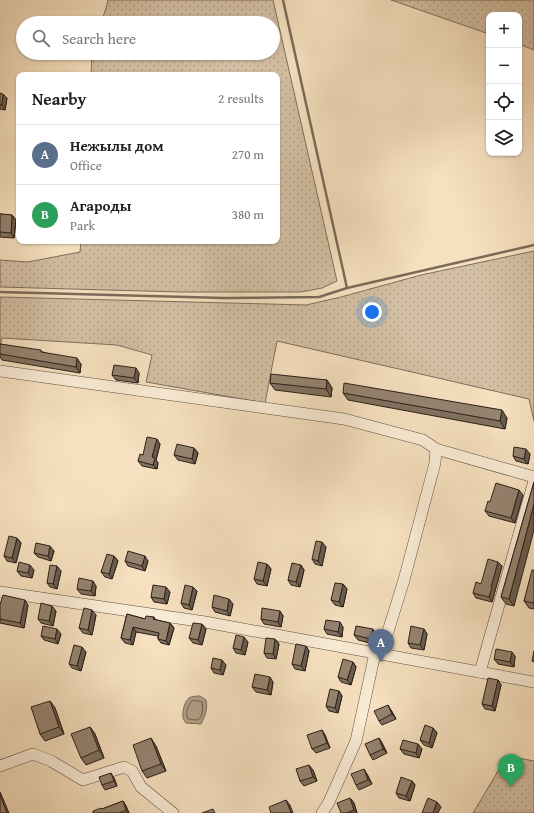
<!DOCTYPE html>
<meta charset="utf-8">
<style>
body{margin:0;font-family:"Gentium Book Plus",serif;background:#f2f2f2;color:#222}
.controls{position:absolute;right:12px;top:12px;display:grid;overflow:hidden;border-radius:8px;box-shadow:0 1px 3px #0004}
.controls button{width:36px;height:36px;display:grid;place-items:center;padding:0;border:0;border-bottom:1px solid #e0e0e0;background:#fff;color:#222;font:20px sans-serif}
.you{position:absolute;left:372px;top:312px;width:14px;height:14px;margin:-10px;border:3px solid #fff;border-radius:50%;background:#1a73e8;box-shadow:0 0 0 6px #1a73e833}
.badge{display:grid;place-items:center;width:26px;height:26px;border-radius:50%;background:#2563eb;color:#fff;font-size:13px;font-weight:700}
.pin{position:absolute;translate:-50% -33px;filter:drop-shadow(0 1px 2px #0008)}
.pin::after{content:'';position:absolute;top:21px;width:14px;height:12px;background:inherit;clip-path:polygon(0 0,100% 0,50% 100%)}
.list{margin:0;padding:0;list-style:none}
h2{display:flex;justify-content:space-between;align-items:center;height:52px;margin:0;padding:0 16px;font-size:17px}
h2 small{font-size:13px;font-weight:400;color:#767676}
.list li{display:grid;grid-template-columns:26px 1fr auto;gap:12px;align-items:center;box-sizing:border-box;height:60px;padding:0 16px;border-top:1px solid #e0e0e0}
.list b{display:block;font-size:15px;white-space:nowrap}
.list p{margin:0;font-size:13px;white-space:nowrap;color:#767676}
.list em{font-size:13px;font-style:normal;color:#767676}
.icon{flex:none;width:22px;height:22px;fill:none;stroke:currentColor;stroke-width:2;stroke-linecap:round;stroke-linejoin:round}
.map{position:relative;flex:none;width:534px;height:813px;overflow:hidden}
.search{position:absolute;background:#fff;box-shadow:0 1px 3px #0004;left:16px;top:16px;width:264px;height:44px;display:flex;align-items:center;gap:10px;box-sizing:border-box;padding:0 14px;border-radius:22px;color:#767676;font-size:15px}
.panel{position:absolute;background:#fff;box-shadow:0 1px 3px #0004;left:16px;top:72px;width:264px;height:172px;border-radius:8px}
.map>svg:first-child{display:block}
.grass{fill:url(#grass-dots);stroke:#7f6f5e}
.water{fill:#b19e87;stroke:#7b6b5b}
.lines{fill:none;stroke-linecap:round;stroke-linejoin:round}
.shore{stroke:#6e5e50;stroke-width:1}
.stream{stroke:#7b6b5b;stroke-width:2.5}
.minor-casing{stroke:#5e4f43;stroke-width:12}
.minor{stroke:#f9ebd5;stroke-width:11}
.wall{fill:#807160;stroke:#2b1f1a}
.shaded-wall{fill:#685c4e;stroke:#2b1f1a}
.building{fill:#958370;stroke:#2b1f1a}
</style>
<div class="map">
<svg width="534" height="813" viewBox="0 0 534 813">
<defs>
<pattern id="grass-dots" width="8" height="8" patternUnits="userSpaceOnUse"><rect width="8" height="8" fill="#d3bfa3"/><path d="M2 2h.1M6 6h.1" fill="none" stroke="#b5a48c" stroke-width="1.8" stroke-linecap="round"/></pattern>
</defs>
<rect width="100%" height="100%" fill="#f6e0bf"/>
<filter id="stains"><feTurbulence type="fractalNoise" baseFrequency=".005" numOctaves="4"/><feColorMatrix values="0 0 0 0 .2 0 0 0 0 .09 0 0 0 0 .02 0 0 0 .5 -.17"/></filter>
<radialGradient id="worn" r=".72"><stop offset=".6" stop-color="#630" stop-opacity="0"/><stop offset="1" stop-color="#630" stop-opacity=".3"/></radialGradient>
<!-- grass -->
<g class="grass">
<path d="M108 0H273L337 281 322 288 301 292H179L0 287V260L28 262 80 252 81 241H277V75H91L92 53H273V23H101L107 5Z"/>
<path d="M391 0H534V50L519 44V15H489V34Z"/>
<path d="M534 251V421L529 399 277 341 265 403 146 382 152 355 117 345 2 338 0 348V297L306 305 341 297 421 275Z"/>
<path d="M507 756 534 761V813H473Z"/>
</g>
<!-- water -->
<path class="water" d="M200 696 206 700C208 709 205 716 201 724L186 723C185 722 183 719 183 717 182 711 185 701 189 698 192 696 197 696 200 696Z"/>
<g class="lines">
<!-- shore -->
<path class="shore" d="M199 701 202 702C203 706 203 716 199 719 197 721 191 719 188 719 185 713 188 705 192 701Z"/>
<!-- stream -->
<g class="stream">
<path d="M283 0 347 288"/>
<path d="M0 292 224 298 319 297 347 288 534 245"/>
</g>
<!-- minor casing -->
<g class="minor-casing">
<g id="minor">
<path d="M0 371 344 419 423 440 436 449 534 477"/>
<path d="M0 592 205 622 534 682"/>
<path d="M381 654 404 580 435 463 436 449"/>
<path d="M480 672 534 481"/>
<path d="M0 766 33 754 51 761 83 780 124 767 132 771 141 787 173 813"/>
<path d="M322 813 329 802 356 741 375 653"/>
</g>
</g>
<!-- minor -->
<use href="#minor" class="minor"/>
</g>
<!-- wall -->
<g class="wall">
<path d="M0 93 7 98 5 110 0 109Z"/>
<path d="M0 214 12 215 16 220 14 238 0 237Z"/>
<path d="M0 344 43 352 81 364 80 373 2 360 0 357Z"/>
<path d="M139 373 138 383 116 380 112 375Z"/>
<path d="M327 380 332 388 331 397 275 390 270 383Z"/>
<path d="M343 393 507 418 505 429 348 400Z"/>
<path d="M160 444 156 460 158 463 157 469 142 466 138 461 143 455Z"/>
<path d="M194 448 198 453 195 464 178 460 174 455Z"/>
<path d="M530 454 528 464 516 461 513 456Z"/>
<path d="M534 482 514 606 506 604 501 597Z"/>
<path d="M523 495 515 523 489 516 485 511 490 502Z"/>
<path d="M17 538 21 543 16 563 7 561 4 556Z"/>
<path d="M326 547 322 566 315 564 312 559Z"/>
<path d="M54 551 51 561 38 557 34 553Z"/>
<path d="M114 556 118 561 112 579 105 577 101 572Z"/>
<path d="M125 561H148L145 571 128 566Z"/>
<path d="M498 562 502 566 492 602 476 598 473 593Z"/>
<path d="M267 564 271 569 267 586 257 584 254 579Z"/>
<path d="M301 565 304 570 300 587 291 585 288 580Z"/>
<path d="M34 570 32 578 21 576 17 571Z"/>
<path d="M534 570V609L529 608 524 601Z"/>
<path d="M61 571 57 589 50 587 47 583Z"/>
<path d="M343 584 347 589 343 607 335 605 331 600Z"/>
<path d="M96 586 95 596 81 594 77 589Z"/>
<path d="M193 587 197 591 192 610 184 608 181 603Z"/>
<path d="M170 592 167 604 154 602 151 597Z"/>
<path d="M233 604 230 616 215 612 212 607Z"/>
<path d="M0 605H28L24 628 0 623Z"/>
<path d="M56 611 53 626 41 623 38 619Z"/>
<path d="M280 611 283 616 281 627 264 624 261 619Z"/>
<path d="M127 614 145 619 154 617 156 620 170 623 174 628 169 645 161 643 158 639V636L136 632 133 645 125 643 121 638Z"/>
<path d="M96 615 92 635 83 633 79 628Z"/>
<path d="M202 624 206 629 202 645 193 643 189 638Z"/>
<path d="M343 627 342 637 327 634 324 629Z"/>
<path d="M424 629 427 634 424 650 411 648 408 643Z"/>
<path d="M61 634 58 644 44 640 41 636Z"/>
<path d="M376 634 374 644 358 640 354 635Z"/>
<path d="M275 639 279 644 276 659 267 658 264 653Z"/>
<path d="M248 642 245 655 236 653 233 648Z"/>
<path d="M306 646 309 651 305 671 295 669 292 664Z"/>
<path d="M86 652 81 671 72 668 69 664Z"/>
<path d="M515 656 514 667 498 664 494 659Z"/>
<path d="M353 662 356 667 351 685 341 682 338 677Z"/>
<path d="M226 665 223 675 214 673 211 668Z"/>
<path d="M498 680 501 685 495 711 485 709 482 704Z"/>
<path d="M273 682 271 695 256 692 252 687Z"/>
<path d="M339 691 342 696 338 713 329 711 326 706Z"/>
<path d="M50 701 55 708 64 734 45 741 40 734Z"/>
<path d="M391 710 396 719 382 725 379 721Z"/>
<path d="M90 727 95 734 104 758 86 765 81 758Z"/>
<path d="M433 728 437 733 432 748 424 745 420 740Z"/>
<path d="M322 730 325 735 330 748 316 753 312 749Z"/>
<path d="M379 738 382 743 387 753 373 760 370 755Z"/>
<path d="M156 746 166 771 147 778 142 771Z"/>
<path d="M400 749H422L419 758 404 754Z"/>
<path d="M313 770 317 781 304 786 300 781Z"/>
<path d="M367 774 372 784 359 790 356 785Z"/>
<path d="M114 778 117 786 105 790 102 785Z"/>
<path d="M412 781 415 785 410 801 399 798 396 793Z"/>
<path d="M350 798 354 803 357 813H341Z"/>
<path d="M123 801 126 806 129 813H93L102 809Z"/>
</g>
<!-- shaded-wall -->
<g class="shaded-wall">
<path d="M3 94 7 98 5 110 2 105Z"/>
<path d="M12 215 16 220 14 238 11 233Z"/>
<path d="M77 358 81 364 80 373 76 367Z"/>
<path d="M136 368 139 373 138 383 134 378Z"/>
<path d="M327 380 332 388 331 397 326 389Z"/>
<path d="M502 410 507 418 505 429 500 421Z"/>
<path d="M157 439 160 444 156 460 158 463 157 469 153 465 152 457Z"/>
<path d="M194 448 198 453 195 464 192 459Z"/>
<path d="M526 449 530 454 528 464 524 459Z"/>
<path d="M519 490 523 495 515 523 511 518Z"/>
<path d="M534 504V530L514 606 509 599Z"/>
<path d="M17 538 21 543 16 563 12 558Z"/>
<path d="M322 542 326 547 322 566 318 561Z"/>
<path d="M50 546 54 551 51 561 48 556Z"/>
<path d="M114 556 118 561 112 579 109 574Z"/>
<path d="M145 556 148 561 145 571 142 566Z"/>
<path d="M498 562 502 566 492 602 489 597 491 587Z"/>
<path d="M267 564 271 569 267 586 263 581Z"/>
<path d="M30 565 34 570 32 578 28 573Z"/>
<path d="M301 565 304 570 300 587 296 582Z"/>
<path d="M57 566 61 571 57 589 53 584Z"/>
<path d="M93 581 96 586 95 596 91 591Z"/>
<path d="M343 584 347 589 343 607 339 602Z"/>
<path d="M166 587 170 592 167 604 164 599Z"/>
<path d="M193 587 197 591 192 610 189 605Z"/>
<path d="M229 599 233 604 230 616 227 611Z"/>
<path d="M25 600 28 605 24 628 20 623Z"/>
<path d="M52 606 56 611 53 626 49 621Z"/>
<path d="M92 610 96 615 92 635 88 630Z"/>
<path d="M280 611 283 616 281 627 278 622Z"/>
<path d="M340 622 343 627 342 637 338 632Z"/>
<path d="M170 623 174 628 169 645 166 641Z"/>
<path d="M202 624 206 629 202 645 198 640Z"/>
<path d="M133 627 136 632 133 645 130 640Z"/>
<path d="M57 629 61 634 58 644 55 639Z"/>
<path d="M373 629 376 634 374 644 371 639Z"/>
<path d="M424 629 427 634 424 650 420 645Z"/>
<path d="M244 637 248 642 245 655 241 650Z"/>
<path d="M275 639 279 644 276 659 273 654Z"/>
<path d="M306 646 309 651 305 671 301 666Z"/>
<path d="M82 647 86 652 81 671 77 666Z"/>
<path d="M512 652 515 656 514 667 510 662Z"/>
<path d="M222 660 226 665 223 675 220 670Z"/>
<path d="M353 662 356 667 351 685 347 680Z"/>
<path d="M270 677 273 682 271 695 267 690Z"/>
<path d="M498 680 501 685 495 711 492 706Z"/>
<path d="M339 691 342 696 338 713 335 708Z"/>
<path d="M50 701 55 708 64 734 59 727Z"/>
<path d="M388 705 391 710 396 719 392 714Z"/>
<path d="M90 727 95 734 104 758 99 750Z"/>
<path d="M433 728 437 733 432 748 429 743Z"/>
<path d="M322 730 325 735 330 748 327 743Z"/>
<path d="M151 738 156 746 166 771 161 764Z"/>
<path d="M379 738 382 743 387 753 383 749Z"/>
<path d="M418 744 422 749 419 758 416 753Z"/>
<path d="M309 765 313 770 317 781 313 777Z"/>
<path d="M364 769 367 774 372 784 368 780Z"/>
<path d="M111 773 114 778 117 786 114 781Z"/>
<path d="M412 781 415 785 410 801 406 796Z"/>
<path d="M0 792 1 794 9 813H7L0 795Z"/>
<path d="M350 798 354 803 357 813 354 810Z"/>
<path d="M286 800 290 805 293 813H291Z"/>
<path d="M123 801 126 806 129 813H128L126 810Z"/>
<path d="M437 802 441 807 438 813H433Z"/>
</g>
<!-- building -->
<g class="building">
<path d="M0 93 3 94 2 105H0Z"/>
<path d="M0 214 12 215 11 233 0 232Z"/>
<path d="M0 344 41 350V352L77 358 76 367 0 354Z"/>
<path d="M114 365 136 368 134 378 112 375Z"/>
<path d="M271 374 327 380 326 389 270 383Z"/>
<path d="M344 383 502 410 500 421 343 393Z"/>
<path d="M147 437 157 439 152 457 155 458 153 465 138 461 140 454 143 455Z"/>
<path d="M177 444 194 448 192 459 174 455Z"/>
<path d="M514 447 526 449 524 459 513 456Z"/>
<path d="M534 482V504L509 599 501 597Z"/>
<path d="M496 483 519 490 511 518 485 511 488 501 490 502Z"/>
<path d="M9 536 17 538 12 558 4 556Z"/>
<path d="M316 541 322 542 318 561 312 559Z"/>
<path d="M36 543 50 546 48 556 34 553Z"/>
<path d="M128 551 145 556 142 566 125 561Z"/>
<path d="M107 554 114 556 109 574 101 572Z"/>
<path d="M488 559 498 562 491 587H492L489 597 473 593 476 582 481 584Z"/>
<path d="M19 562 30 565 28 573 17 571Z"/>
<path d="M258 562 267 564 263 581 254 579Z"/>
<path d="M292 563 301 565 296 582 288 580Z"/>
<path d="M50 565 57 566 53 584 47 583Z"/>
<path d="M532 570H534V603L524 601Z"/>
<path d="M79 578 93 581 91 591 77 589Z"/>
<path d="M335 583 343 584 339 602 331 600Z"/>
<path d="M153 585 166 587 164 599 151 597Z"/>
<path d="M185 585 193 587 189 605 181 603Z"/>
<path d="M3 595 25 600 20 623 0 619V605Z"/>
<path d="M214 595 229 599 227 611 212 607Z"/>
<path d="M41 603 52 606 49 621 38 619Z"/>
<path d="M84 608 92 610 88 630 79 628Z"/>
<path d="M262 608 280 611 278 622 261 619Z"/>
<path d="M127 614 145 619 146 616 154 617 153 619 170 623 166 641 158 639 159 633 133 627 130 640 121 638Z"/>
<path d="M326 620 340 622 338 632 324 629Z"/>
<path d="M193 623 202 624 198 640 189 638Z"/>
<path d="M43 626 57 629 55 639 41 636Z"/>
<path d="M356 626 373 629 371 639 354 635Z"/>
<path d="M411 626 424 629 420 645 408 643Z"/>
<path d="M236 635 244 637 241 650 233 648Z"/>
<path d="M266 638 275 639 273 654 264 653Z"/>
<path d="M296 644 306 646 301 666 292 664Z"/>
<path d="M74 645 82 647 77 666 69 664Z"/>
<path d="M496 649 512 652 510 662 494 659Z"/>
<path d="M534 651V662L532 661Z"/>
<path d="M213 658 222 660 220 670 211 668Z"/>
<path d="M343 659 353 662 347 680 338 677Z"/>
<path d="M255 674 270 677 267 690 252 687Z"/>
<path d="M488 678 498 680 492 706 482 704Z"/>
<path d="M330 689 339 691 335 708 326 706Z"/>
<path d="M50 701 59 727 40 734 31 707Z"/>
<path d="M388 705 392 714 379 721 374 711Z"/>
<path d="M425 725 433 728 429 743 420 740Z"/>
<path d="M90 727 99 750 81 758 71 734Z"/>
<path d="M322 730 327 743 312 749 307 735Z"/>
<path d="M151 738 161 764 142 771 133 745Z"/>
<path d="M379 738 383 749 370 755 365 744Z"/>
<path d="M403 740 418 744 416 753 400 749Z"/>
<path d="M309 765 313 777 300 781 296 769Z"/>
<path d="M364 769 368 780 356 785 351 774Z"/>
<path d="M111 773 114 781 102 785 99 777Z"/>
<path d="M401 777 412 781 406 796 396 793Z"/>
<path d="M0 795 7 813H0Z"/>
<path d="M350 798 354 810 346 813H341L337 803Z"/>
<path d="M428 798 437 802 433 813H422Z"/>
<path d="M286 800 291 813H271L269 807Z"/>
<path d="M123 801 126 810 119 813H93V811L101 808 102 809Z"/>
<path d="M213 809 215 813H202Z"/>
</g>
<rect width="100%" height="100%" filter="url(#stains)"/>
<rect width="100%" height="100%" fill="url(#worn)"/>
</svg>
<div class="controls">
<button>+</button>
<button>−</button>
<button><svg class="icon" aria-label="locate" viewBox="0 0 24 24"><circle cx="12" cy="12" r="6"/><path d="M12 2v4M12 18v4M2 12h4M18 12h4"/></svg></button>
<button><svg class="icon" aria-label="layers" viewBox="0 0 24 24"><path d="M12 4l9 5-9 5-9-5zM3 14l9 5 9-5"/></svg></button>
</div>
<div class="you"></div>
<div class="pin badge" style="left:381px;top:662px;background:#5c6f8a">A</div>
<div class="pin badge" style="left:511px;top:787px;background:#2e9e5b">B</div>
<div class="search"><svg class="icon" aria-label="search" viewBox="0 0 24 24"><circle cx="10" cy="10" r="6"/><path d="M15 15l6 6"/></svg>Search here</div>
<section class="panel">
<h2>Nearby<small>2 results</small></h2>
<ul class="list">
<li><span class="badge" style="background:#5c6f8a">A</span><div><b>Нежылы дом</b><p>Office</p></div><em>270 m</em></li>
<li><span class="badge" style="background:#2e9e5b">B</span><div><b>Агароды</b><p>Park</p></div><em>380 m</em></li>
</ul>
</section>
</div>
